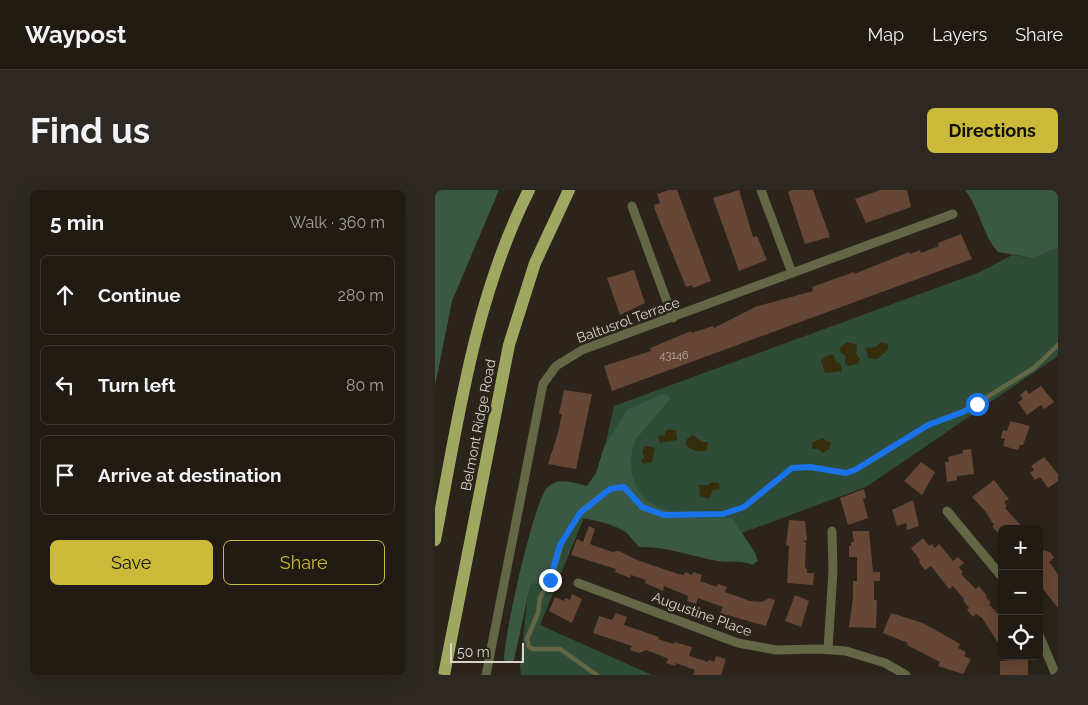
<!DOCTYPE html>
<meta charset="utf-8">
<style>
body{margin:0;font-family:Raleway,sans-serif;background:#2d2822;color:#f1f3f6}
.controls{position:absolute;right:15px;bottom:15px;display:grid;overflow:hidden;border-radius:8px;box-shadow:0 5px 20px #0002}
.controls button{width:45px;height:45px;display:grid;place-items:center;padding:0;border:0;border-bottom:1px solid #3e3934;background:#211b14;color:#f1f3f6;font:25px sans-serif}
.scale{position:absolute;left:15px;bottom:12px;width:74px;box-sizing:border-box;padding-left:5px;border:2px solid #d9d3cd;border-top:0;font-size:14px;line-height:18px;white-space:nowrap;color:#d9d3cd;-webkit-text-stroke:4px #2c241a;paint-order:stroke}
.stop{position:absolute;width:15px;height:15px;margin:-11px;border:4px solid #1a73e8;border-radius:50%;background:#fff}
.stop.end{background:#1a73e8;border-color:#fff;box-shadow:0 1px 5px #0008}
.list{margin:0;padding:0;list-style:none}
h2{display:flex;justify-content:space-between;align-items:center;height:65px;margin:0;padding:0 20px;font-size:21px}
h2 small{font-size:16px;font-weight:400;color:#a2a1a0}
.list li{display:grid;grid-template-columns:32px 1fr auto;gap:15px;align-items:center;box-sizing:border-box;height:80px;margin:0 10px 10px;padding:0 10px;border:1px solid #3e3934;border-radius:8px}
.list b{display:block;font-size:19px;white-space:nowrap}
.list em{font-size:16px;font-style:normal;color:#a2a1a0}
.actions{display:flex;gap:10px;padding:15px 20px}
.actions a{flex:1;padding:11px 0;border:1px solid #cbba39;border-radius:8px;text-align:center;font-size:18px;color:#cbba39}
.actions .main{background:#cbba39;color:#111}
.icon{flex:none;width:28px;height:28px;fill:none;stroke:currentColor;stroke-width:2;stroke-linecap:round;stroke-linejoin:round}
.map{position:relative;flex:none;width:623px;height:485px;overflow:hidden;border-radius:8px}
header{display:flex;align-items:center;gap:30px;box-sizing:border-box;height:70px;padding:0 25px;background:#211b14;border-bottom:1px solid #3e3934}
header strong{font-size:24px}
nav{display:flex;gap:28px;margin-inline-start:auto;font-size:18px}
.intro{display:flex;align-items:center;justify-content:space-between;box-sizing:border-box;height:120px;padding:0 30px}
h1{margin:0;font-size:35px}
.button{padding:12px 22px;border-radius:8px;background:#cbba39;color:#111;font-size:18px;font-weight:700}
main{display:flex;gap:30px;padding:0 30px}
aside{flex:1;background:#211b14;border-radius:8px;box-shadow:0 5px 20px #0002}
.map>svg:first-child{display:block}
.green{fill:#2f4c39}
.forest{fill:#3a5944}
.sand{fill:#352d0c}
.building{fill:#664635}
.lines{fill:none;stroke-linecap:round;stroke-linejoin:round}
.service{stroke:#636745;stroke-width:4.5}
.minor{stroke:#636745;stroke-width:9}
.primary{stroke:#a0a760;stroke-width:12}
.route{stroke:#1a73e8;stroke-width:6}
.labels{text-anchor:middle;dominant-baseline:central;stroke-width:5;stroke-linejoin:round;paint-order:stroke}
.number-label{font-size:11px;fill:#bcb0a7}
.street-label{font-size:14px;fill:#d9d3cd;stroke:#2c241a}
</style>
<header>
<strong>Waypost</strong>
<nav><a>Map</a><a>Layers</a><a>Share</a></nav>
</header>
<div class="intro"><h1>Find us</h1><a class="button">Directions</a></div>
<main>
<aside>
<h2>5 min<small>Walk · 360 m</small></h2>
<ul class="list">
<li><svg class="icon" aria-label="ahead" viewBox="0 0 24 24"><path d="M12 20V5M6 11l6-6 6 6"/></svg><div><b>Continue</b></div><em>280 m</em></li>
<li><svg class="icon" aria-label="left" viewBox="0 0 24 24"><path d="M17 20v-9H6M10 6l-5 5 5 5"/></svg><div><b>Turn left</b></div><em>80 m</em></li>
<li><svg class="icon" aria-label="arrive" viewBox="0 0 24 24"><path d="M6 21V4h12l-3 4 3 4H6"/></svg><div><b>Arrive at destination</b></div></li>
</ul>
<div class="actions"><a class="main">Save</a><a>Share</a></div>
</aside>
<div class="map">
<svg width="623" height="485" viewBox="0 0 623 485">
<rect width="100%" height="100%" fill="#2c241a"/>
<!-- green -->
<path class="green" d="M623 58V166L431 297 255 362 223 354 150 325 105 435 217 485H86L85 475 98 360 163 288 179 216 545 82 577 65 598 68Z"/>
<!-- forest -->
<g class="forest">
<path d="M0 0H64L17 111 0 196Z"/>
<path d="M530 0H623V58L598 68 563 62C547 44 545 19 530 0Z"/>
<path d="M228 204 234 206 235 209 201 249C192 267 195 293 209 308 214 314 243 325 252 327 266 330 283 326 298 329L320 363 323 371 317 375C305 369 295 373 282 371 256 366 231 356 204 357L192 343 179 335 140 326 126 347 117 375 110 391 104 394 98 393 95 396 79 470 74 473 69 470C69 446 98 314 112 298 123 286 139 293 152 296L161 283 169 257 192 220Z"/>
</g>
<!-- sand -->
<g class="sand">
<path d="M412 152 422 155 421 163 425 170 423 174 413 176 410 173 411 166 406 163 405 158Z"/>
<path d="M446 152 453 154V160L442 169 433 168 431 158 440 157Z"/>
<path d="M398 164 401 172 406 174 407 181 390 183 386 170 391 166Z"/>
<path d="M234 239 241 241 242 250 225 253 223 246 230 245V241Z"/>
<path d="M258 245 267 252H273L271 261H260L251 256V250Z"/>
<path d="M387 248 396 253 394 259 388 263 383 259H377V253Z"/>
<path d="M210 256 218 257 220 260 217 272 208 274 206 270 209 267 207 261Z"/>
<path d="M277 292 284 293 285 299 278 300 274 309 265 306 264 295H273Z"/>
</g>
<!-- building -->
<g class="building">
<path d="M234 0H242L276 91 258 98 257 95 251 97 220 20 219 15 225 13 222 4Z"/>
<path d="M304 0 318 47 322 46 332 70 304 81 278 8Z"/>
<path d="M357 0H378L395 47 370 54 353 2Z"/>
<path d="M445 0H472L476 17 431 33 420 9Z"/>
<path d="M526 44 537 69 177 201 169 176 216 161 215 158 256 141V143L278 136 279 138 320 117 378 101 377 97 419 82V84L474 62 475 64 485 60 486 63 504 56 503 53Z"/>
<path d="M199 80 210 113 185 125 172 88Z"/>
<path d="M606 196 619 212 609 219 606 215 592 225 583 212 588 209 585 205 591 200 594 204Z"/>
<path d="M129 200 157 204 141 279 113 274 123 243 127 224H124Z"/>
<path d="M575 231 595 236 588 255H585L583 260 568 256 570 249 566 248 568 240 572 241Z"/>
<path d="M536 259 539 284 522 286V290L512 292 510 272H514L513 267 528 263V260Z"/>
<path d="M609 267 623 284V291L613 298 605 287 600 290 595 283 599 280 596 276Z"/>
<path d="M486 272 500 282 487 305 469 291Z"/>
<path d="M559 290 574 309 569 312 572 316 570 318 589 339H567V348L557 336 559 335 550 321 537 307Z"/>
<path d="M429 299 431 308 428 309 433 328 413 335 405 308Z"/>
<path d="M478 310 484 336 472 340 471 333 462 336 457 320Z"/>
<path d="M354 330 370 331 372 350 367 352H371L370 378 372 379V383H379L378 395 352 393 354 356 351 355Z"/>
<path d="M154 336 160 339 155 354 177 362 184 361 202 370 243 384 249 385 250 382 257 385 258 382 267 385 265 391 282 397 283 394 292 397 290 402 315 411 327 412 334 408 340 410 331 436 285 423 288 417 263 408 261 414 252 411 253 406 229 396 228 401 210 393 211 390 196 385 195 388 180 382 181 379 136 365 142 349 148 352Z"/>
<path d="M417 341H434L438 382H445V391H439V410H442L441 438 414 437 418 408V391H422V367H414V356H416V352H419Z"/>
<path d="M488 348 494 356 497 354 500 358 504 354 518 371 523 367 529 373 524 377 528 382 526 384 541 399 544 396 552 406 551 407 556 413 554 414 567 429V459L547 428 541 424 538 427 532 420 534 418 528 410 529 409 518 396 514 399 496 376 490 380 484 372 485 370 476 358Z"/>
<path d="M604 359 615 362 619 368 614 372 623 384V418L604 394Z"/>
<path d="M137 404 147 409 137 433 114 421 120 407 129 411 130 408 135 410Z"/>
<path d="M360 405 374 411 366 437 350 431Z"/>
<path d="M181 423 192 427 189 435 224 447 223 449 239 454V452L257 457 254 466 273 472 274 470 279 472 281 466 291 469 286 485H258L260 480 241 473 240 476 231 473 233 469 227 466 211 460 204 463 195 460 197 456 158 443 164 426 177 430Z"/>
<path d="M456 423 488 433 525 454 523 458 531 462 529 466 536 469 528 484 503 476 505 472 472 455 473 453 448 443Z"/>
<path d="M584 466 593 467V485H565V471L584 470Z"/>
</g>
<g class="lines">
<!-- service -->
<path class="service" d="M162 485 125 459H98L94 457 92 449 103 423 105 408 119 380 128 350 150 317 175 299 189 297 207 317 229 325 288 324 309 317 357 278 375 277 411 283 420 280 493 235 533 219 599 178 623 155"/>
<!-- minor -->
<g class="minor">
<path d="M326 0 357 83"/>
<path d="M197 16 238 128"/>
<path d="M512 321 567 387"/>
<path d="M143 393 303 453 341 460 383 459 411 461 450 473 471 485"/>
<path d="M604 445 621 485"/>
<path d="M393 459 398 381 397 341"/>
<path d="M51 485 108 194 121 176 147 160 518 24"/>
</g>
<!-- primary -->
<g class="primary">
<path d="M0 350C23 231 39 109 94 0"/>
<path d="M9 485 74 155 100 73 134 0"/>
</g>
</g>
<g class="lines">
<!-- route -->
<path class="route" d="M115 390 125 355 145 323 175 299 189 297 207 317 229 325 288 324 309 317 357 278 375 277 411 283 420 280 493 235 528 222 542 214"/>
</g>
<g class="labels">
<!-- number labels -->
<g class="number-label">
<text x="239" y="165">43146</text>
</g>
<!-- street labels -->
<g class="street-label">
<text transform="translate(193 130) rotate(-20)">Baltusrol Terrace</text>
<text transform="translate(43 235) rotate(-79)">Belmont Ridge Road</text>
<text transform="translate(267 424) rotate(20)">Augustine Place</text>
</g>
</g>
</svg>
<div class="controls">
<button>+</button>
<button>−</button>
<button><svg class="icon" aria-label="locate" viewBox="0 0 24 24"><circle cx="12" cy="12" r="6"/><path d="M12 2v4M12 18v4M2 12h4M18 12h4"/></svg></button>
</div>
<div class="scale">50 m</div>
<div class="stop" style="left:542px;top:214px"></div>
<div class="stop end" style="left:115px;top:390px"></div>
</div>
</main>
